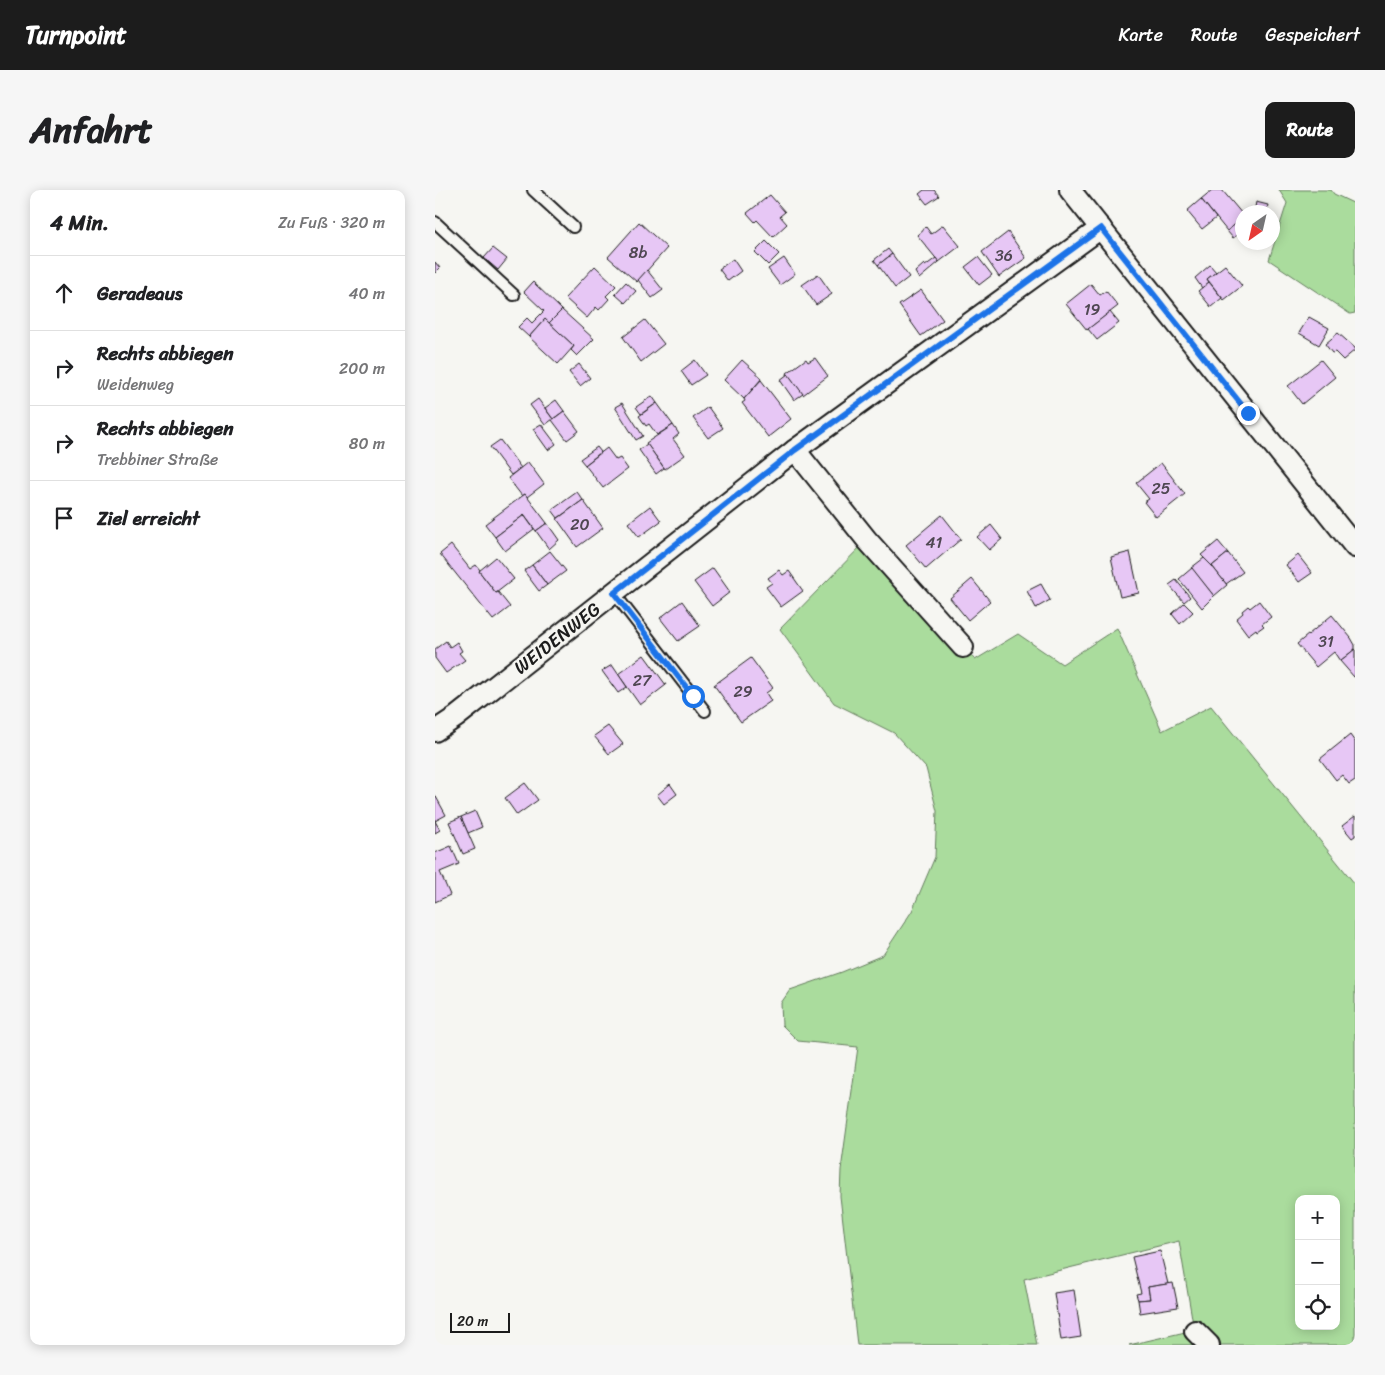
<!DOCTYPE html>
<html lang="de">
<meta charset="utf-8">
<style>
body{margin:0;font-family:Sriracha,sans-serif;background:#f6f6f6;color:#202124}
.controls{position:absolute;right:15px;bottom:15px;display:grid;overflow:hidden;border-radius:10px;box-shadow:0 2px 12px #0003}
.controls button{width:45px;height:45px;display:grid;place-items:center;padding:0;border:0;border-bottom:1px solid #e0e0e0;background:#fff;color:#202124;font:25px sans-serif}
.compass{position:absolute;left:800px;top:15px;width:45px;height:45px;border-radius:50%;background:#fff;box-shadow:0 2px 12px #0003;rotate:214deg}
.scale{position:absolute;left:15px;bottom:12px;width:60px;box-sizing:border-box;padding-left:5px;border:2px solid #1c1c1c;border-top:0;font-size:14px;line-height:18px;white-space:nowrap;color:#1c1c1c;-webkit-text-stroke:4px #f6f6f2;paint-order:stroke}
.stop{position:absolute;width:15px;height:15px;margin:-11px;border:4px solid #1a73e8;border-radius:50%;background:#fff}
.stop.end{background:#1a73e8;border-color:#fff;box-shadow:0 1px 5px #0008}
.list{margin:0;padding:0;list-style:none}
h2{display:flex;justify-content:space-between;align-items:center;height:65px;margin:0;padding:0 20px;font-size:21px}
h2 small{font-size:16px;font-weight:400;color:#757577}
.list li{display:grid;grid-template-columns:32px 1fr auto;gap:15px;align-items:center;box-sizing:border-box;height:75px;padding:0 20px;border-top:1px solid #e0e0e0}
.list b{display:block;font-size:19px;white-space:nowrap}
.list p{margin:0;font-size:16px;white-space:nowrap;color:#757577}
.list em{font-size:16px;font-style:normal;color:#757577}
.icon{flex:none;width:28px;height:28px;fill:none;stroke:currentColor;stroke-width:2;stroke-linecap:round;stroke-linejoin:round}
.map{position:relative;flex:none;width:920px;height:1155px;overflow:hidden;border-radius:10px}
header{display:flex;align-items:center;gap:30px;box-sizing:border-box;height:70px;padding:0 25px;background:#1c1c1c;color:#fff}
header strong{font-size:24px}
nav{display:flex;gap:28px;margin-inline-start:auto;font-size:18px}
.intro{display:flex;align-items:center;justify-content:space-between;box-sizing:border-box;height:120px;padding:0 30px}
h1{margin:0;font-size:35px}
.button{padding:12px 22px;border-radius:10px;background:#1c1c1c;color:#fff;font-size:18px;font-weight:700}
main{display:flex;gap:30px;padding:0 30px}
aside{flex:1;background:#fff;border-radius:10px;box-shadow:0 2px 12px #0003}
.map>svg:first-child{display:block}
.green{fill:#aadc9d;stroke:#637c5c;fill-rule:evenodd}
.building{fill:#e7c7f5;stroke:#1c1c1c}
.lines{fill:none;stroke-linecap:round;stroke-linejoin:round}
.service-casing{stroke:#1c1c1c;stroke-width:14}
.minor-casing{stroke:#1c1c1c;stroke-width:24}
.service{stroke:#f6f6f2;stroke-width:10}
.minor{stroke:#f6f6f2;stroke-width:20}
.route{stroke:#1a73e8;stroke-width:6}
.labels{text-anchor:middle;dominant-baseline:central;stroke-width:4;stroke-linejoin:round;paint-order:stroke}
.number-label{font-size:16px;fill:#4f4752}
.street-label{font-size:19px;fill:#1c1c1c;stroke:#f6f6f2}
</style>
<header>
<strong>Turnpoint</strong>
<nav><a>Karte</a><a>Route</a><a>Gespeichert</a></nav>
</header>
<div class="intro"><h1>Anfahrt</h1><a class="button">Route</a></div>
<main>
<aside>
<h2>4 Min.<small>Zu Fuß · 320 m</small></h2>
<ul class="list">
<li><svg class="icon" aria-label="ahead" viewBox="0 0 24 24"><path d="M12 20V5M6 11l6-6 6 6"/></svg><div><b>Geradeaus</b></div><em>40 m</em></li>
<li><svg class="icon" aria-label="right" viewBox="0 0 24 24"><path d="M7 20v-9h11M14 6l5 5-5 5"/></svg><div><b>Rechts abbiegen</b><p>Weidenweg</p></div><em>200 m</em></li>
<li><svg class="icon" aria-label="right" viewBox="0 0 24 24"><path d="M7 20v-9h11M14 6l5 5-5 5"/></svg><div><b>Rechts abbiegen</b><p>Trebbiner Straße</p></div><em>80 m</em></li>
<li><svg class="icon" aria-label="arrive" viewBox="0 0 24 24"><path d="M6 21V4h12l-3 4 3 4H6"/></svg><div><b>Ziel erreicht</b></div></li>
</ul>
</aside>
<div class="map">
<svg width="920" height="1155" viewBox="0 0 920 1155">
<rect width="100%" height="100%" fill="#f6f6f2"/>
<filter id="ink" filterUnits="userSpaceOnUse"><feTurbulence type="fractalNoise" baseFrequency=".02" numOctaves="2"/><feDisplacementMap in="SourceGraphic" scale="10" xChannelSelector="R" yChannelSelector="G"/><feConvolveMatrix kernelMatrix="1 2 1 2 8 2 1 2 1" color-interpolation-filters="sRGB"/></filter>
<g filter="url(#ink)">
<!-- green -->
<g class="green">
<path d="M844 0H896L899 4 920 14V123L915 124 834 70 852 13Z"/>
<path d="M432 350 540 470 583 444 627 474 682 438 727 541 776 516 920 694V1155H694L759 1140 744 1051 589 1089 602 1155H422L405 1006 406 980 423 857 363 851 347 835 346 813 355 800 407 782 448 765 477 721 500 667 502 621 491 578 459 543 399 513 345 439ZM864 1009H901V1136H864Z"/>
</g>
<!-- building -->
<g class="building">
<path d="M489 0H499L504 6 492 14 484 4Z"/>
<path d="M777 0H787L808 25V28L792 41 766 9Z"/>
<path d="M335 5 350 22 345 26 352 34 338 47 322 30 320 32 312 23Z"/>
<path d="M766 9 781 28 767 39 752 21Z"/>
<path d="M821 12 833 15 831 22H819Z"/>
<path d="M808 28V41L798 48 792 41Z"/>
<path d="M204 32 232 58 202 92 173 67Z"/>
<path d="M508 35 525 56 504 72 482 45 491 37 496 44Z"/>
<path d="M573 42 591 68 564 87 547 62Z"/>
<path d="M331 51 344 64 333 75 320 62Z"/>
<path d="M58 58 72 69 63 80 49 68Z"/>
<path d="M453 59 457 64 443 75 439 70Z"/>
<path d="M457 64 474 87 460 98 443 75Z"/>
<path d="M543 67 557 85 544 95 530 77Z"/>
<path d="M349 68 360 84 345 95 333 79Z"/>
<path d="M501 68 504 72 484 89 480 82 489 74 490 76Z"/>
<path d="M298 69 306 81 293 91 284 79Z"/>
<path d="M0 72 5 78 0 83Z"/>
<path d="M775 75 781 82 772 89 774 92 767 98 760 88Z"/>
<path d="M790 75 807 96 789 110 772 89Z"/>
<path d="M160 76 181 96 171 106 174 109 164 120 161 117 152 128 130 108Z"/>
<path d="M212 80 228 100 217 108 203 90Z"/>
<path d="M383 84 397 104 381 115 367 95Z"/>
<path d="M98 92 127 120 114 133 110 129 94 147 83 137 92 128 97 133 109 121 89 102Z"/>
<path d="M191 92 201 101 190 113 180 104Z"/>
<path d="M774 92 787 108 776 117 763 101Z"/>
<path d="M656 94 665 105 671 101 683 116 652 140 631 114Z"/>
<path d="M486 100 508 130 486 146 464 115Z"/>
<path d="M127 120 159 149 142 166 136 160 139 156 114 133Z"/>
<path d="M675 122 684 133 662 150 653 139Z"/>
<path d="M874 127 894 138 884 155 864 143Z"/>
<path d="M110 129 139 156 123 174 94 147Z"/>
<path d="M210 130 229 154 206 172 188 147Z"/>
<path d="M903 143 920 158V160L908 170 900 162 897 163 890 154Z"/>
<path d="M380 168 393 186 368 205 352 183 371 169 373 172Z"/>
<path d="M260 170 271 185 256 195 246 181Z"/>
<path d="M307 170 327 188 309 209 289 190Z"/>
<path d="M886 170 900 187 867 214 853 196Z"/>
<path d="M144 174 155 188 145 196 134 182Z"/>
<path d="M353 184 368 204 359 210 345 190Z"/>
<path d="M326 190 356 229 333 247 307 213 310 211 309 209Z"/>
<path d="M217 206 222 213 206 224 201 217Z"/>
<path d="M103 209 118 229 110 235 95 215Z"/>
<path d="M121 210 129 221 118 229 110 218Z"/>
<path d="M187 213 208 246 201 250 180 217Z"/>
<path d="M222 213 238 235 222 245 214 234 211 236 204 226Z"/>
<path d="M273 217 288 238 273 248 258 228Z"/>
<path d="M129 221 144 241 132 250 117 230Z"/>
<path d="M106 234 121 254 113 260 98 239Z"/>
<path d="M238 235 244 244 238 249 250 265 230 279 211 253Z"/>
<path d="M65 250 86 278 76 285 55 257Z"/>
<path d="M212 254 229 278 221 284 204 260Z"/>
<path d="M162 257 166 262 150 275 145 269Z"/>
<path d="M172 258 181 270 185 268 193 279 168 298 150 275Z"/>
<path d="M93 272 109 294 92 307 90 304 87 306 73 288Z"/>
<path d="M726 273 750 304 721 327 709 312 714 309 701 293Z"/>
<path d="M142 302 148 310 123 328 117 320Z"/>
<path d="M90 304 112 333 101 341 89 325 60 347 50 334Z"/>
<path d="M148 310 168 338 142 357 122 329Z"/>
<path d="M215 316 226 331 204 347 193 333Z"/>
<path d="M89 325 99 339 70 361 60 347Z"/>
<path d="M507 325 526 349 491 379 471 355Z"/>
<path d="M112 333 124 350 114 359 101 341Z"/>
<path d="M556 335 567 349 554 360 542 347Z"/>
<path d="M783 351 793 363 777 376 766 365Z"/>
<path d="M16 355 35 379 41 375 45 380 44 381 61 403 63 402 75 417 58 430 5 364Z"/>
<path d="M115 361 131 381 112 395 97 375Z"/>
<path d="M695 362 704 403 685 407 676 367Z"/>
<path d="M793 363 808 382 791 394 777 376Z"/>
<path d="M863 365 877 383 864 392 851 375Z"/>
<path d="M61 367 79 389 61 403 44 381Z"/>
<path d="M769 368 777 376 792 395 779 406 756 378Z"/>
<path d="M97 375 112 395 104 401 89 381Z"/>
<path d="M278 378 295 402 277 416 259 392Z"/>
<path d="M757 378 779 406 767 418 744 389Z"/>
<path d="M344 380 348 385 354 381 368 401 346 417 331 397 337 393 333 388Z"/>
<path d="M537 389 555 411 533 430 515 408Z"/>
<path d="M741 390 755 407 749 412 734 395Z"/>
<path d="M606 394 615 410 601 418 592 401Z"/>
<path d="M247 411 265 436 243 451 225 428Z"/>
<path d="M824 411 836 427 827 434 829 436 822 441 821 439 813 445 801 429 808 423 807 421 813 416 815 418Z"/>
<path d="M749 413 758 422 745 434 737 424Z"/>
<path d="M897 425 916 448 920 455V459L905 471 899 462 881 477 862 454Z"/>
<path d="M11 451 15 457 22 452 27 461 24 463 30 470 11 483 0 468V459Z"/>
<path d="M920 459V487H919L905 471Z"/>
<path d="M209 465 231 495 205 515 183 484Z"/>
<path d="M316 468 338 498 331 503 336 511 306 532 279 495Z"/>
<path d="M177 475 192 497 183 503 167 481Z"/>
<path d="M173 536 188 554 174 564 159 546Z"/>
<path d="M915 545 920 552V590L914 594 907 585 901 590 885 569Z"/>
<path d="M90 593 103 610 82 625 70 608Z"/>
<path d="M235 594 242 604 229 614 222 605Z"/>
<path d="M0 605 11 625 0 631 5 640 0 643Z"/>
<path d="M40 621 47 637 33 643 26 627Z"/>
<path d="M920 626V646L917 648 907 636Z"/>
<path d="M26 627 40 659 28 664 14 632Z"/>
<path d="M16 656 24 674 5 682 15 705 0 712V663Z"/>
<path d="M725 1061 733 1094 713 1097 715 1109 703 1110 701 1104 706 1103 697 1067Z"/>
<path d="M738 1093 743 1117 705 1123 703 1110 715 1109 713 1097Z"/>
<path d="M639 1100 646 1147 626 1150 619 1103Z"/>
</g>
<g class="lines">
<!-- service casing -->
<g class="service-casing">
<g id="service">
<path d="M98 0 138 37"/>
<path d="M0 32 79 105"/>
<path d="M179 403 270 521"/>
</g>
</g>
<!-- minor casing -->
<g class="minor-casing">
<g id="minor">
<path d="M635 0 920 357"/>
<path d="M360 260 432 350 528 457"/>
<path d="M0 541 21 527 360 260 666 38"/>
<path d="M760 1141 774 1155"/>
</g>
</g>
<!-- service -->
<use href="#service" class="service"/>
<!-- minor -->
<use href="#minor" class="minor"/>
</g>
</g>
<g class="lines" filter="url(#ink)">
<!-- route -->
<path class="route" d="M258 506 179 403 360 260 666 38 813 223"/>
</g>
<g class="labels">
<!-- number labels -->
<g class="number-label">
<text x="203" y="62">8b</text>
<text x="569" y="65">36</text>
<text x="657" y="119">19</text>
<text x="726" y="298">25</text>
<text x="145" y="334">20</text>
<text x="499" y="352">41</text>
<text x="891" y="451">31</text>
<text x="207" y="490">27</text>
<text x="308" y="501">29</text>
</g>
<!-- street labels -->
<g class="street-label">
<text transform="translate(122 448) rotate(-38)">WEIDENWEG</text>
</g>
</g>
</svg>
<div class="controls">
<button>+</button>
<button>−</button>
<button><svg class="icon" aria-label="locate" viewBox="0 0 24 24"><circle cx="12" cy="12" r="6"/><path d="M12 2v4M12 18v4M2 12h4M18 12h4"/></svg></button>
</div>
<svg class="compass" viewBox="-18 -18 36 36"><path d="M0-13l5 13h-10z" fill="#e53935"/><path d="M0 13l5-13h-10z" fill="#757577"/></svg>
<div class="scale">20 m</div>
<div class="stop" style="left:258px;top:506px"></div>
<div class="stop end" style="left:813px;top:223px"></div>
</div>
</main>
